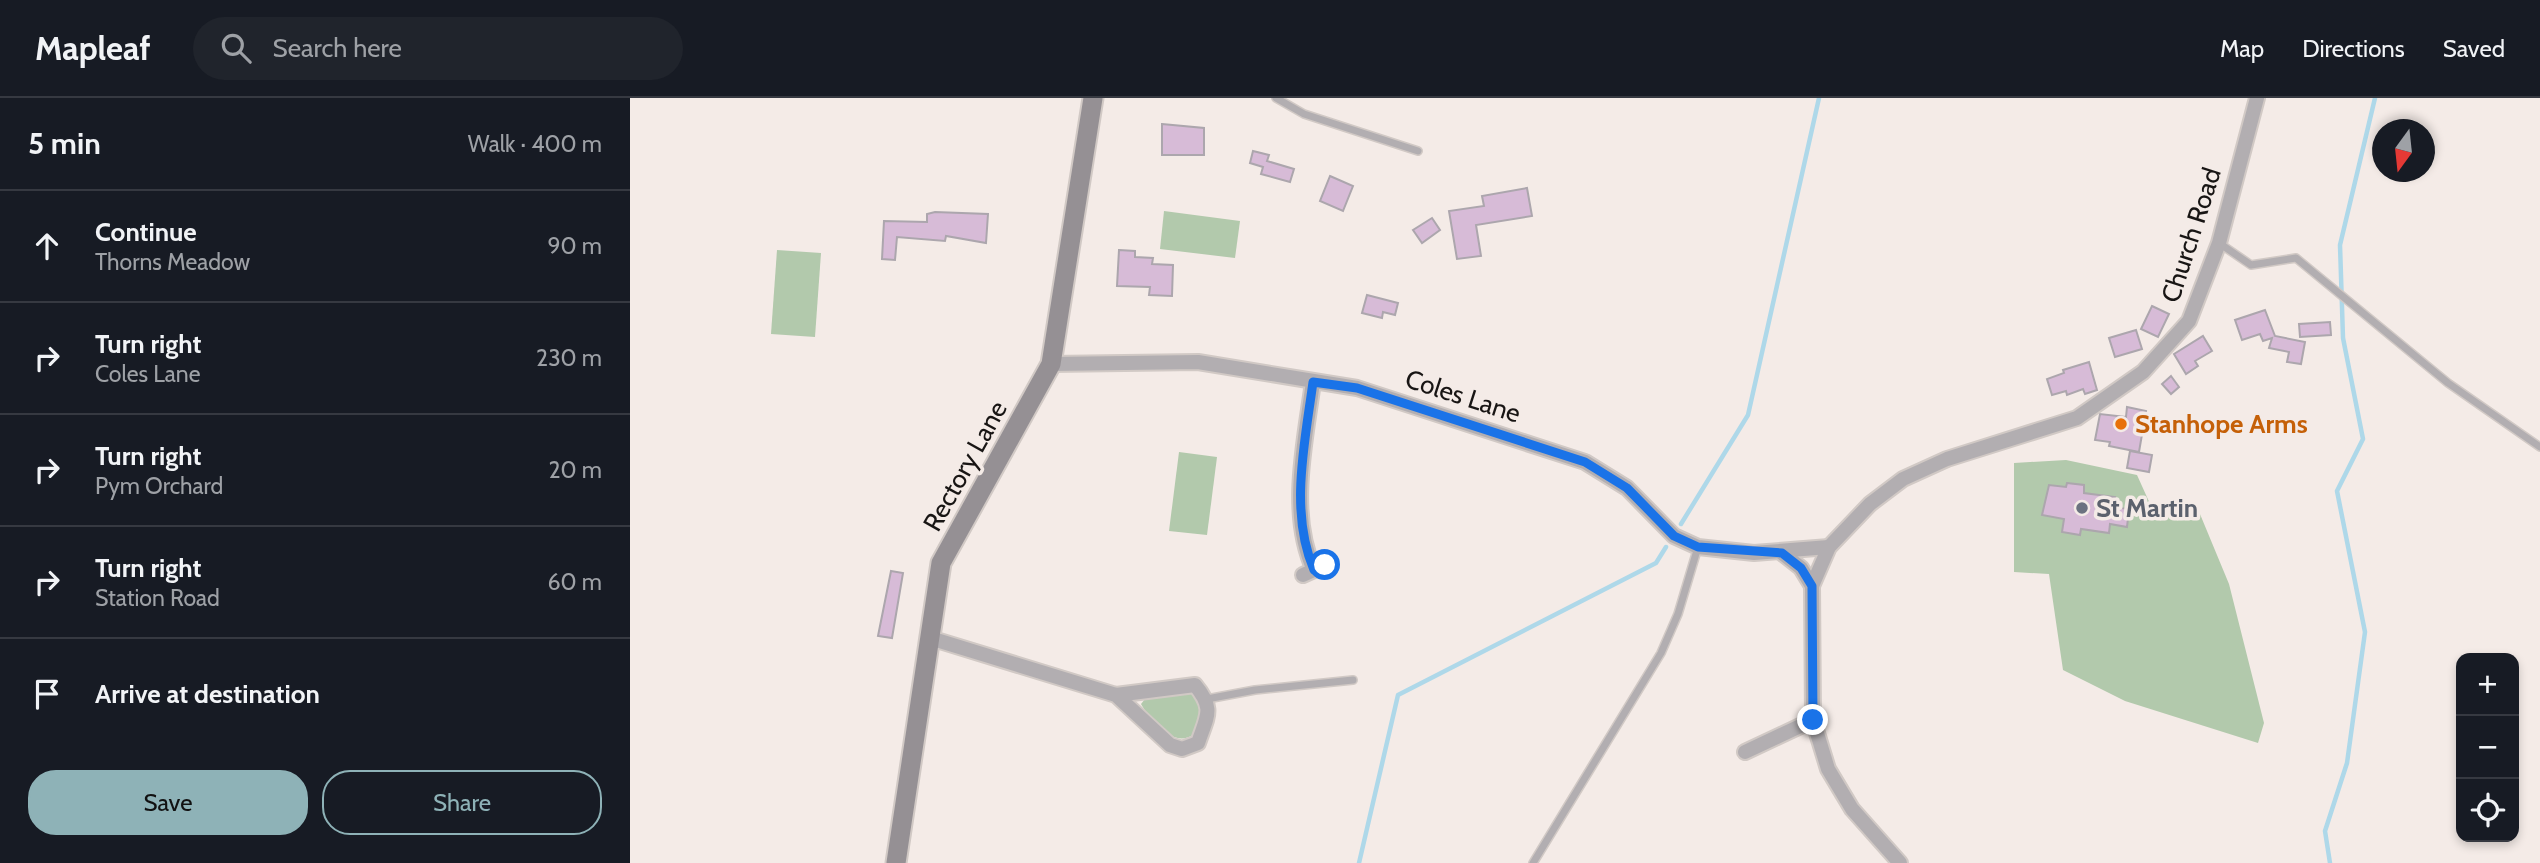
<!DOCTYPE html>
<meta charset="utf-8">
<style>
body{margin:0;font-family:Cabin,sans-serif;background:#20242c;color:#f1f3f6}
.controls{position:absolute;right:21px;bottom:21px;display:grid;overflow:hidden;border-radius:14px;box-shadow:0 4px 10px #0003}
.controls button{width:63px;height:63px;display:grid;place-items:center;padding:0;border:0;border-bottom:2px solid #363941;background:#171b24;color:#f1f3f6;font:35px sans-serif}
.compass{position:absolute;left:1742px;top:21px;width:63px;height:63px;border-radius:50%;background:#171b24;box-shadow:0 4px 10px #0003;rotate:195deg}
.stop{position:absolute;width:21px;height:21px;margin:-16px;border:5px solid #1a73e8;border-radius:50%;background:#fff}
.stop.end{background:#1a73e8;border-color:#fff;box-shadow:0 2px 7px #0008}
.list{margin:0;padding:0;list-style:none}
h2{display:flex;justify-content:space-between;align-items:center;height:91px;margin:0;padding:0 28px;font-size:30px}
h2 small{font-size:23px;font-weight:400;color:#9ea1a6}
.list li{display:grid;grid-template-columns:46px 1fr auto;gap:21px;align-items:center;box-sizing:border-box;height:112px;padding:0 28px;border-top:2px solid #363941}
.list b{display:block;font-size:26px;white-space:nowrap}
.list p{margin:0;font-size:23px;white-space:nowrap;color:#9ea1a6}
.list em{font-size:23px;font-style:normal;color:#9ea1a6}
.actions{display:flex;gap:14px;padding:21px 28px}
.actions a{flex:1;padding:16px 0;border:2px solid #8eb2b7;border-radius:28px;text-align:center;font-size:24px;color:#8eb2b7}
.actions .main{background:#8eb2b7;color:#111}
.icon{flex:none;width:38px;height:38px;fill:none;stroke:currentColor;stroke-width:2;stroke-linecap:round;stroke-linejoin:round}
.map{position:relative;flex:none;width:1910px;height:765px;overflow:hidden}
header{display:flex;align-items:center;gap:42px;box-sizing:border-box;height:98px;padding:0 35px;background:#171b24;border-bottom:2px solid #363941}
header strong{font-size:33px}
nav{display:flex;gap:38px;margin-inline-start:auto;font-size:24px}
.search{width:490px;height:63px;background:#20242c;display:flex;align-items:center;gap:18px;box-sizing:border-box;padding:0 24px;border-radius:38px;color:#9ea1a6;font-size:26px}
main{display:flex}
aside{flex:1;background:#171b24}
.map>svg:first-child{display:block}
.green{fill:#b2c9ac}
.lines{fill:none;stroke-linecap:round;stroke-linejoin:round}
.stream{stroke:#aed8e9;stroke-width:4.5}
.building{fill:#d7bbd7;stroke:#aca6ad;stroke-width:2}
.lane-casing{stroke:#d1c9c5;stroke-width:10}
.street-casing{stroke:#d1c9c5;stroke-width:18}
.secondary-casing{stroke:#d1c9c5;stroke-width:23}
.lane{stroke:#b2aeb1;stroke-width:7}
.street{stroke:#b2aeb1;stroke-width:14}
.secondary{stroke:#959094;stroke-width:19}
.route{stroke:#1a73e8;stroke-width:9}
.food-dot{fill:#e8710a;stroke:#f4ebe7;stroke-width:2.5}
.worship-dot{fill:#6b7280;stroke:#f4ebe7;stroke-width:2.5}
.labels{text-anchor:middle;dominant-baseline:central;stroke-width:7;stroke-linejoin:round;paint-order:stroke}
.street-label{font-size:26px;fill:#181514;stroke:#f4ebe7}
.food-label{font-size:26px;font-weight:bold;fill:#c56008;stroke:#f4ebe7;text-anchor:start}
.worship-label{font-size:26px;font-weight:bold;fill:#5b616d;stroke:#f4ebe7;text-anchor:start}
</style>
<header>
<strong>Mapleaf</strong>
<div class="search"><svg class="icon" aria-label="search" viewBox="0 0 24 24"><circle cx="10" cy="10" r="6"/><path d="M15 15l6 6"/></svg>Search here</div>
<nav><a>Map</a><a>Directions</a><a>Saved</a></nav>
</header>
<main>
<aside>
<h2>5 min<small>Walk · 400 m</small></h2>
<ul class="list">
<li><svg class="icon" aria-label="ahead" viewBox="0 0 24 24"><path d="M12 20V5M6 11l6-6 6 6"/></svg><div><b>Continue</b><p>Thorns Meadow</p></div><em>90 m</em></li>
<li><svg class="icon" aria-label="right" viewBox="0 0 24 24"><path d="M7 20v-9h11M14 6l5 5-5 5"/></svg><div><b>Turn right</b><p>Coles Lane</p></div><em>230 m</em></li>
<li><svg class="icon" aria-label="right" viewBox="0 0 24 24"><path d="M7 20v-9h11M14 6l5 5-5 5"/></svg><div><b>Turn right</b><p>Pym Orchard</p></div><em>20 m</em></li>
<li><svg class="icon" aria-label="right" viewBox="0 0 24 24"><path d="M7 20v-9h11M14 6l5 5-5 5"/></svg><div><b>Turn right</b><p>Station Road</p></div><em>60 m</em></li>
<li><svg class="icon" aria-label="arrive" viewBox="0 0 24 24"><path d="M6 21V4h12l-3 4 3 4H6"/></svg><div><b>Arrive at destination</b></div></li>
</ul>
<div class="actions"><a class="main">Save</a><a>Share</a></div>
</aside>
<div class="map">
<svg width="1910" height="765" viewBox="0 0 1910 765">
<rect width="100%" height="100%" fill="#f4ebe7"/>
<!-- green -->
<g class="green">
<path d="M534 113 610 123 605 160 530 151Z"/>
<path d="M147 152 191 155 185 239 141 236Z"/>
<path d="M549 354 587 359 577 437 539 433Z"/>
<path d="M1436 362 1507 377 1521 408 1565 404 1599 486 1634 625 1628 645 1495 603 1433 572 1419 476 1384 474V365Z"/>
<path d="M554 594 569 598 572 616 563 637C543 650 521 623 511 606L515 601Z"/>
</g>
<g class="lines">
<!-- stream -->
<g class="stream">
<path d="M1051 426 1118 317 1189 0"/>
<path d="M729 765 768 597 1026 465 1036 449"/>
<path d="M1700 765 1695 733 1717 665 1735 534 1707 393 1733 341 1713 240 1710 147 1745 0"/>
</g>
</g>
<!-- building -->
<g class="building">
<path d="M532 26 574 30V57H532Z"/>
<path d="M623 53 639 57 637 63 664 71 660 84 631 76 633 69 620 65Z"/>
<path d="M700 78 723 88 713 113 690 103Z"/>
<path d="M897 90 902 118 846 127 851 158 827 161 819 113 854 108 852 98Z"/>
<path d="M305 114 358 116 356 145 316 138 315 143 267 139 265 162 252 161 254 123 297 124V116Z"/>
<path d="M802 120 810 132 792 145 783 132Z"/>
<path d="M489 152 505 153V159L523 160 522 166 543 167 542 198 519 197 520 189 487 188Z"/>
<path d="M737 197 768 205 765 217 753 214 752 220 732 215Z"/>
<path d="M1522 208 1539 216 1528 239 1511 231Z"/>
<path d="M1635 212 1645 238 1675 244 1671 266 1657 264 1659 254 1639 250 1642 240 1633 243 1630 236 1612 242 1605 222Z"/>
<path d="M1700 224 1701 237 1670 239 1669 226Z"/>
<path d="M1506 232 1512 251 1485 259 1479 240Z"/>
<path d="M1573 238 1582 253 1565 263 1568 268 1556 276 1544 256Z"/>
<path d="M1459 264 1467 292 1455 296 1453 291 1437 297 1436 293 1422 297 1417 281 1434 275 1433 272Z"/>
<path d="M1541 278 1549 289 1541 296 1532 286Z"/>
<path d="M1497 309 1516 313 1509 354 1479 348 1480 344 1465 342 1470 316 1496 319Z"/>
<path d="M1500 353 1522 357 1519 374 1497 370Z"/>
<path d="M1437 385 1454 387V395L1485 399 1483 409 1499 411 1497 429 1480 426 1479 435 1451 431 1450 437 1432 434 1434 421 1412 417 1419 387 1436 389Z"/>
<path d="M261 473 273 475 262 540 248 538Z"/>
</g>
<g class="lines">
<!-- lane casing -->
<g class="lane-casing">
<g id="lane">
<path d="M646 0 674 16 788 53"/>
<path d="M1589 145 1621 167 1666 160 1818 285 1910 349"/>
<path d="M577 601 625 592 723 582"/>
<path d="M903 765 1031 555 1048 516 1068 449"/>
</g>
</g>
<!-- street casing -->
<g class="street-casing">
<g id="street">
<path d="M421 266 568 264 727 290 955 364 997 390 1044 438 1068 449 1124 455 1199 449"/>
<path d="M683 284C675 344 658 415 684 472"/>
<path d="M1152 455 1171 470 1182 488"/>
<path d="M673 477 695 467"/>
<path d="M300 540 486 597 540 647 552 651 568 645C577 618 585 611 565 587L486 597"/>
<path d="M1115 654 1183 622"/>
<path d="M1270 765 1222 711 1198 671 1183 622 1182 488 1199 449 1240 406 1273 381 1317 361 1447 320 1513 274 1559 223 1589 145 1627 0"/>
</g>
</g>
<!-- secondary casing -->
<g class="secondary-casing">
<path id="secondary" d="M266 765 311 465 421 266 463 0"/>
</g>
<!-- lane -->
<use href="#lane" class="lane"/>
<!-- street -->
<use href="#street" class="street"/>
<!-- secondary -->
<use href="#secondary" class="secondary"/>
</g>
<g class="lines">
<!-- route -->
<path class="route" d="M695 467 684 472C659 414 675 344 683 284L727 290 955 364 997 390 1044 438 1068 449 1152 455 1171 470 1182 488 1183 622"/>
</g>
<!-- markers -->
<circle class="food-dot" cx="1491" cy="326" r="7"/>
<circle class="worship-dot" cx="1452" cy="410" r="7"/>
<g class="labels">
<!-- street labels -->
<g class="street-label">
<text transform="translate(1561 137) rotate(-72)">Church Road</text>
<text transform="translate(833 298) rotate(18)">Coles Lane</text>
<text transform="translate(335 368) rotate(-61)">Rectory Lane</text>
</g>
<!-- food labels -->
<g class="food-label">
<text x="1505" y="326">Stanhope Arms</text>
</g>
<!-- worship labels -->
<g class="worship-label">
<text x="1466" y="410">St Martin</text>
</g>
</g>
</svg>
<div class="controls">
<button>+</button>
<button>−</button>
<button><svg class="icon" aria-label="locate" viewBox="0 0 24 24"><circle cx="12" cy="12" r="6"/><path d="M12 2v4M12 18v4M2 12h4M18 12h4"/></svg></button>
</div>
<svg class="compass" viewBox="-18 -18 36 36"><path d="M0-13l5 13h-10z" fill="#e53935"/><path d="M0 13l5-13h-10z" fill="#9ea1a6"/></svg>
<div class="stop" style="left:695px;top:467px"></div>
<div class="stop end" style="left:1183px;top:622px"></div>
</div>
</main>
